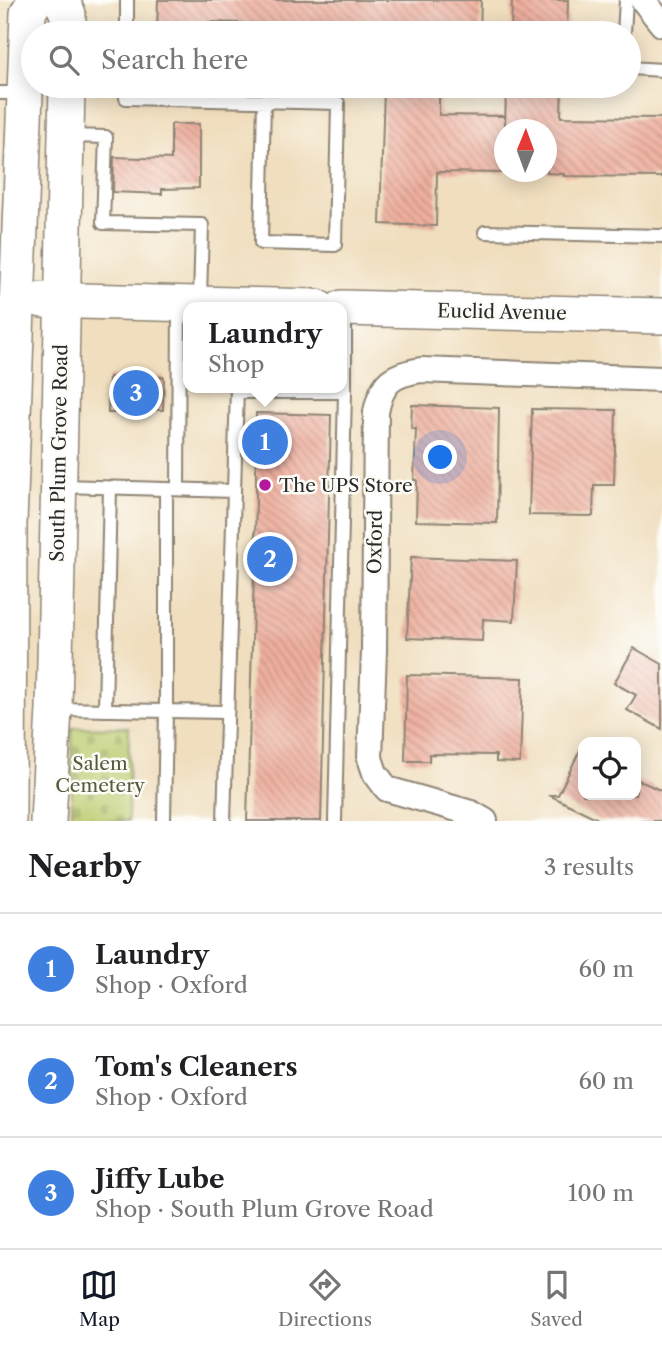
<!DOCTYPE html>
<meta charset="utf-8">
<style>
body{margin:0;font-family:"Libre Caslon Text",serif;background:#f6f6f6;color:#202124}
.controls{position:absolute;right:21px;bottom:21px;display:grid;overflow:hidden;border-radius:14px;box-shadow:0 4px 18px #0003}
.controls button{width:63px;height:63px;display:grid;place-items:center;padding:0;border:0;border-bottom:2px solid #e0e0e0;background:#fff;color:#202124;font:35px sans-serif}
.compass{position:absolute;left:494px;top:119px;width:63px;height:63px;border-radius:50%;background:#fff;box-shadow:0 4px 18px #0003;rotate:1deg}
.you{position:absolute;left:441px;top:458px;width:24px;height:24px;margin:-18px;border:5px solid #fff;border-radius:50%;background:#1a73e8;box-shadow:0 0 0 10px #1a73e833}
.badge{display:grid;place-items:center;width:46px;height:46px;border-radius:50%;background:#111827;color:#fff;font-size:23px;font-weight:700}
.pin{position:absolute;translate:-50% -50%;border:4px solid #fff;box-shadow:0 2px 7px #0006}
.popup{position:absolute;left:183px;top:302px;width:164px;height:91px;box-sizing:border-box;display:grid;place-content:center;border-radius:14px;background:#fff;filter:drop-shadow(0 2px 5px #0005);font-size:23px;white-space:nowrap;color:#757577}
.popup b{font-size:26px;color:#202124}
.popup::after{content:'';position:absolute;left:50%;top:100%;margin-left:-14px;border:14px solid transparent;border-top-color:#fff}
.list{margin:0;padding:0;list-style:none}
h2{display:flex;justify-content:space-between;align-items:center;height:91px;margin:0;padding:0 28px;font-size:30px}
h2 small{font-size:23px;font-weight:400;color:#757577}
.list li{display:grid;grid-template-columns:46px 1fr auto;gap:21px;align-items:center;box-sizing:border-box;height:112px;padding:0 28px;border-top:2px solid #e0e0e0}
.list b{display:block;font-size:26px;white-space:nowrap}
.list p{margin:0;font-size:23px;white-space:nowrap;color:#757577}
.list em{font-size:23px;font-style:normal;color:#757577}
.icon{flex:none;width:38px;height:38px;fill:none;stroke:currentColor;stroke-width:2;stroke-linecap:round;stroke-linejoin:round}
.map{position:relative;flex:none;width:662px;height:821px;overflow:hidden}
.search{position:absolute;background:#fff;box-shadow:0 4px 18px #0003;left:21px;right:21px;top:21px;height:77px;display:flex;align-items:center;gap:18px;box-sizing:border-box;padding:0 24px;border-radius:38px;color:#757577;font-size:26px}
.sheet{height:427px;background:#fff}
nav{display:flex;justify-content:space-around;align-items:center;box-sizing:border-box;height:98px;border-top:2px solid #e0e0e0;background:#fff;font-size:19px;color:#757577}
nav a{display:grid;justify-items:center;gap:4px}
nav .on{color:#111827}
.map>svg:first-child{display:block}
.cemetery{fill:url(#cemetery-stones);stroke:#747c4d;stroke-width:2}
.building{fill:url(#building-back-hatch)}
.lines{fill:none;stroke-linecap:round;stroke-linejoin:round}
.lane-casing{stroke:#8e8474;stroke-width:16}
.street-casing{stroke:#8e8474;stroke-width:28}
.secondary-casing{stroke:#8e8474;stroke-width:38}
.lane{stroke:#fff;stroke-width:12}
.street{stroke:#fff;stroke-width:24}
.secondary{stroke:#fff;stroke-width:35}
.poi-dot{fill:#b5179e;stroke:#fdfcf7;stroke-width:2.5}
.labels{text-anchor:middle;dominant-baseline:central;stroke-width:5;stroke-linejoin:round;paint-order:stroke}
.street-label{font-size:19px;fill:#2b2b2b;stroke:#fdfcf7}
.poi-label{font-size:19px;fill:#2b2b2b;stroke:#fdfcf7;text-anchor:start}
.park-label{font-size:19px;fill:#565b3f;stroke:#fdfcf7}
</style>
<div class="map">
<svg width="662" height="821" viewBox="0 0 662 821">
<defs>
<pattern id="cemetery-stones" width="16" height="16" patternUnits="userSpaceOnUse" patternTransform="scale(1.75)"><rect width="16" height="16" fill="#bccc6f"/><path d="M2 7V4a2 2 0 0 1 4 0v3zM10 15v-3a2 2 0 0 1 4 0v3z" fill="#a2af60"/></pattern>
<pattern id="building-back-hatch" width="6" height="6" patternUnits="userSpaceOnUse" patternTransform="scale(1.75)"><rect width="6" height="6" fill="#efaf9e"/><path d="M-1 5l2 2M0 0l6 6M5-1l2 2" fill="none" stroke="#c28f81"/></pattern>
</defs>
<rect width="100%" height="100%" fill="#fdfcf7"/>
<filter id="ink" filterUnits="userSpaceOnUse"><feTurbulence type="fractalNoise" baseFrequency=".0143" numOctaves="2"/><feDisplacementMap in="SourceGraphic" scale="14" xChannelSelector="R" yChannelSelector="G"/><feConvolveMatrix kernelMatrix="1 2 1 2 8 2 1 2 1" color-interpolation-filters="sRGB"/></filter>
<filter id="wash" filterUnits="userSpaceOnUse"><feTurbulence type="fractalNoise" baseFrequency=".00686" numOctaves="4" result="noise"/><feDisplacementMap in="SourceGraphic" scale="28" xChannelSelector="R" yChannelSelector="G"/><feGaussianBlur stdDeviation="1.57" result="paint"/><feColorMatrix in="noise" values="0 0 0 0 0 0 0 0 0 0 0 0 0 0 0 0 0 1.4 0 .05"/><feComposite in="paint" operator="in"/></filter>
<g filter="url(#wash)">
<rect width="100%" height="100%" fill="#f0debe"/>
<!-- cemetery -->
<path class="cemetery" d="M129 727 128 821H72V728Z"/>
<g id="blocks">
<!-- building -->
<g class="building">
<path d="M158 0H481L480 33H441L442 28 208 22 207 33H157Z"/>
<path d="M512 0H568L567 33H511Z"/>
<path d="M384 86H439V115L505 116V173L437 172 436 226 380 224Z"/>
<path d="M506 86H562L561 117 662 118V177L564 176V174L547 173V130H505Z"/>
<path d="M171 124H199V188L162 189V194L113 192 114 157 171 159Z"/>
<path d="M109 377H164L163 410 125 409V413H108Z"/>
<path d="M412 405 499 408 497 523 416 521 417 480H414L416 429H411Z"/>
<path d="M532 409 616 410 614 485H594L593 516 529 515Z"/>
<path d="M256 413 331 415 321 821H247L256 501Z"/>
<path d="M411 557 517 561 514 621 483 619 482 641 407 638Z"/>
<path d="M634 648 662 664V729L627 710 636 695 614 683Z"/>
<path d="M407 675 523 678 520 763 496 762V755L429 754V761H405Z"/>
<path d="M583 744V795H636V779L662 791V821H602L549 795H558Z"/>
</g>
</g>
</g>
<g filter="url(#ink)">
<use href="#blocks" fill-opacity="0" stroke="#8e8474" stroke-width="2"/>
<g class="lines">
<!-- lane casing -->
<g class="lane-casing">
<g id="lane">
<path d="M127 33V0"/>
<path d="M624 33 626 0"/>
<path d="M629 68 662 70"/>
<path d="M126 86V98L338 103 335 245 261 243 264 100"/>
<path d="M0 93H24"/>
<path d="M70 136 106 137 103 223 202 225 200 300"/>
<path d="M485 232 662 236"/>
<path d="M345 312V392"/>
<path d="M237 392H345L335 821"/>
<path d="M62 486 234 491 224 821"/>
<path d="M166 489V711L227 712"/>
<path d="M178 489 179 304"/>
<path d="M234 491 237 388"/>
<path d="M57 709 166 711 164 821"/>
<path d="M105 710 110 488"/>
</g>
</g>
<!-- street casing -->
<g class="street-casing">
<g id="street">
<path d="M643 0 662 24"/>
<path d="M485 821 471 813 387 789 375 773 370 758 374 651 376 412C382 382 391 375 421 370L662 379"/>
</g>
</g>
<!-- secondary casing -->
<g class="secondary-casing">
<g id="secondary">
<path d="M61 0 68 14V33"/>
<path d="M42 300 317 307"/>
<path d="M342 308 662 316"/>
<path d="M8 821 9 523 28 13 35 0"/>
<path d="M48 821 54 709 67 86"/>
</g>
</g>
<!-- lane -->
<use href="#lane" class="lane"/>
<!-- street -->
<use href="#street" class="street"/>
<!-- secondary -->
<use href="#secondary" class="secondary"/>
</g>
</g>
<!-- markers -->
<circle class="poi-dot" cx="265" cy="485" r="7"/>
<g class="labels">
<!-- street labels -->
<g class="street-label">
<text transform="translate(502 312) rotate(1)">Euclid Avenue</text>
<text transform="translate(59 453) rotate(-89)">South Plum Grove Road</text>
<text transform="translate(375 542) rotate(-89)">Oxford</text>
</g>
<!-- poi labels -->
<g class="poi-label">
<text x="279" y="485">The UPS Store</text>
</g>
<!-- park labels -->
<g class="park-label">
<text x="100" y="763">Salem<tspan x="100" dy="22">Cemetery</tspan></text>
</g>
</g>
</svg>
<div class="controls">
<button><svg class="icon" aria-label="locate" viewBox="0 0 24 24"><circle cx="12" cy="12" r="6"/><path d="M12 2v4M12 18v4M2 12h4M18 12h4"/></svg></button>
</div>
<svg class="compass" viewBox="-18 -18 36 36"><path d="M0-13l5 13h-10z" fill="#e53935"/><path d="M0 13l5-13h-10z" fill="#757577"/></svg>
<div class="you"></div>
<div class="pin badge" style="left:265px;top:442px;background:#3f7fe0">1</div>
<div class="popup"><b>Laundry</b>Shop</div>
<div class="pin badge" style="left:270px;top:559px;background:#3f7fe0">2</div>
<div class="pin badge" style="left:136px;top:393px;background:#3f7fe0">3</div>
<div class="search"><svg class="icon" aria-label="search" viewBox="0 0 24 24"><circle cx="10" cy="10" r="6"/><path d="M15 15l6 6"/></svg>Search here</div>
</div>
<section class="sheet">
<h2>Nearby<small>3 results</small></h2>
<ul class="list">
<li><span class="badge" style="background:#3f7fe0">1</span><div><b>Laundry</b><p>Shop · Oxford</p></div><em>60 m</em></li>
<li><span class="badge" style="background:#3f7fe0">2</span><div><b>Tom's Cleaners</b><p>Shop · Oxford</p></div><em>60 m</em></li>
<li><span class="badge" style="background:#3f7fe0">3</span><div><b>Jiffy Lube</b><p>Shop · South Plum Grove Road</p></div><em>100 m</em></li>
</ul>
</section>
<nav>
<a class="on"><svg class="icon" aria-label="map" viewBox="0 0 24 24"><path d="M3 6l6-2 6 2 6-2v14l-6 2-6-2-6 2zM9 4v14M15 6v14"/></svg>Map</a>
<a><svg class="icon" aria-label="directions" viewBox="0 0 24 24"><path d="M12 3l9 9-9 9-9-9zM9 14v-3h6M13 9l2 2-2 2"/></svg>Directions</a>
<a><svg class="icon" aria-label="saved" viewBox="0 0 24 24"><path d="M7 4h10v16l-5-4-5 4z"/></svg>Saved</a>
</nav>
